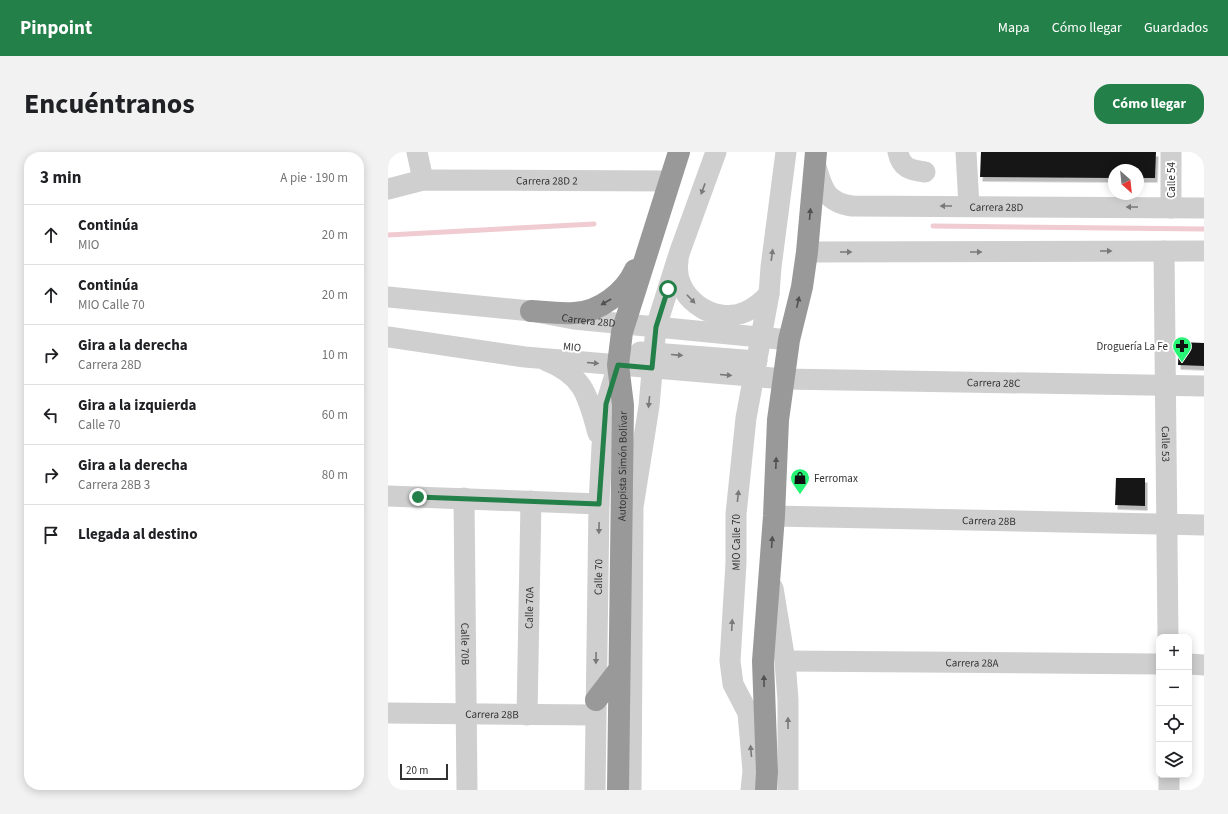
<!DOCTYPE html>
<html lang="es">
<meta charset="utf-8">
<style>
body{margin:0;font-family:"Source Sans 3",sans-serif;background:#f2f2f2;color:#202124}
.controls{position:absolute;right:12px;bottom:12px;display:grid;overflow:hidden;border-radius:8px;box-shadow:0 2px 10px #0003}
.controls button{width:36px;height:36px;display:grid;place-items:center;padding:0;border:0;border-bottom:1px solid #e0e0e0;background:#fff;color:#202124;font:20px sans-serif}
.compass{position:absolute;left:720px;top:12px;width:36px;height:36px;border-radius:50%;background:#fff;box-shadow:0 2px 10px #0003;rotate:153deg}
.scale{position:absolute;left:12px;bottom:10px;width:48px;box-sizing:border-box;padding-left:4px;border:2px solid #323232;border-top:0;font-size:11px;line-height:14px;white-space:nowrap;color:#323232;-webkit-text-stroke:3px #fff;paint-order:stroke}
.stop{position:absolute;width:12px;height:12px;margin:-9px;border:3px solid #248049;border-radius:50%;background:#fff}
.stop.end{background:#248049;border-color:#fff;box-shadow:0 1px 4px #0008}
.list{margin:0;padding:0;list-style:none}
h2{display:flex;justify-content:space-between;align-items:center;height:52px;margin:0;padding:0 16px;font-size:17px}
h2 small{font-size:13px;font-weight:400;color:#757577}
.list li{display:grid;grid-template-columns:26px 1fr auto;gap:12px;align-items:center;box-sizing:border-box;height:60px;padding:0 16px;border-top:1px solid #e0e0e0}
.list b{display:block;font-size:15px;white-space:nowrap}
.list p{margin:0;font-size:13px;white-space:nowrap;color:#757577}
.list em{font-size:13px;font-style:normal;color:#757577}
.icon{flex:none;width:22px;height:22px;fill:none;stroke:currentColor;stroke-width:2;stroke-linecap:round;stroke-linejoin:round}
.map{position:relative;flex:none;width:816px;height:638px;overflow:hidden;border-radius:16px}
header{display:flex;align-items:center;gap:24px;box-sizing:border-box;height:56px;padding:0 20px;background:#248049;color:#fff}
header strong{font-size:19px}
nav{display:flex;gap:22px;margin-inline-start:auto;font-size:14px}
.intro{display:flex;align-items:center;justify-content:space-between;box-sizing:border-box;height:96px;padding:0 24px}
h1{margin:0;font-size:28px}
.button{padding:10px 18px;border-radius:16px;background:#248049;color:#fff;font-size:14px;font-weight:700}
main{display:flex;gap:24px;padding:0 24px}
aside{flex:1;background:#fff;border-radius:16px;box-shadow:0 2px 10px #0003}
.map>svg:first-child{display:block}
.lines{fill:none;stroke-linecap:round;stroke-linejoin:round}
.stream{stroke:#f0cbd1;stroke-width:5}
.building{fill:#191919;filter:url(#shadow)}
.minor{stroke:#cfcfcf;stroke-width:21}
.highway{stroke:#999;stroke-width:22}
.oneway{fill:#797979}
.oneway2{fill:#515151}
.route{stroke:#248049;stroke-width:5}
.labels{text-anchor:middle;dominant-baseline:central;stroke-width:4;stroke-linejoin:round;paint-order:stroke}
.street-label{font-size:11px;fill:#323232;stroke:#fff}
.poi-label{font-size:11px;fill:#323232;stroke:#fff;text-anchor:end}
</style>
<header>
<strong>Pinpoint</strong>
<nav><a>Mapa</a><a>Cómo llegar</a><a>Guardados</a></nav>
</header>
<div class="intro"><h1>Encuéntranos</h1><a class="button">Cómo llegar</a></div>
<main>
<aside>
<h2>3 min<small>A pie · 190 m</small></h2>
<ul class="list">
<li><svg class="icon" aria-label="ahead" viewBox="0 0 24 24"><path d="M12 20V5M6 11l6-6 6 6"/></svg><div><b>Continúa</b><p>MIO</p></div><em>20 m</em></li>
<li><svg class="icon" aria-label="ahead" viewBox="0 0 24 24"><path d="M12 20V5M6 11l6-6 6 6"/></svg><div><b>Continúa</b><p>MIO Calle 70</p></div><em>20 m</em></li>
<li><svg class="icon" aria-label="right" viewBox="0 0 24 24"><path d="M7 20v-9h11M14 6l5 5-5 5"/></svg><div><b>Gira a la derecha</b><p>Carrera 28D</p></div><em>10 m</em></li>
<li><svg class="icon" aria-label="left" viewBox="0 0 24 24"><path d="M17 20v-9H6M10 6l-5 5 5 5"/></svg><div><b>Gira a la izquierda</b><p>Calle 70</p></div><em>60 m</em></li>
<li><svg class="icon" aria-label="right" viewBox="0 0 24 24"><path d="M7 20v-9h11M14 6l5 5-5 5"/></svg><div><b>Gira a la derecha</b><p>Carrera 28B 3</p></div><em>80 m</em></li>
<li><svg class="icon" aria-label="arrive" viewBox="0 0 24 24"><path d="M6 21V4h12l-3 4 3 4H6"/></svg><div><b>Llegada al destino</b></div></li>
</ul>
</aside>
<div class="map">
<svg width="816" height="638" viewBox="0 0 816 638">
<defs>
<filter id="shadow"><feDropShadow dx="2.5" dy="4.5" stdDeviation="0" flood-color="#0004"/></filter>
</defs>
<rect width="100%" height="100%" fill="#fff"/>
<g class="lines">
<!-- stream -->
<g class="stream">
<path d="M545 74 816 77"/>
<path d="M0 83 206 72"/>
</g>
</g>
<!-- building -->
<g class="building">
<path d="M593 0H768L767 26H750V18H726V26L592 25Z"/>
<path d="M791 190 816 191V214L790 213Z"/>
<path d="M728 326H757V354L727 353Z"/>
</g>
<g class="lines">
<!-- minor -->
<g class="minor">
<path d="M29 0 35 28"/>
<path d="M510 0C513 16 522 18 537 20"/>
<path d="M578 0 581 54"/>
<path id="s1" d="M427 11C434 34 436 50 464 54L816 56"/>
<path id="s2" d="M0 37 35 28 282 29"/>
<path d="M783 56V0"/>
<path id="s3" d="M776 99 780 485"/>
<path d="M419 100 816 99"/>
<path d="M290 109C284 144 325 174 357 160 367 156 374 150 381 142"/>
<path id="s4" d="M0 145 143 159 186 167 401 188"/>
<path id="s5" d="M0 185 137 205 396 227 816 234"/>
<path d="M252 200 369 209"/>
<path d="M159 209C197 224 200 246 210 281"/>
<path d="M0 344 211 352"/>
<path id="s6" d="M76 346 79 638"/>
<path id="s7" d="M386 364 816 373"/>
<path d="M385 436 397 509 400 548V638"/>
<path id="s8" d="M397 509 771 512"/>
<path d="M801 512 816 513"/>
<path id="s9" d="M0 561 207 563"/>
<path id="s10" d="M139 563 143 349"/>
<path d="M781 623V638"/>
<path id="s11" d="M207 638 211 352 214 294 218 252 230 213"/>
<path d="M243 638 245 355 261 254 268 175 292 99 328 0"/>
<path id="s12" d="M363 638 365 619 360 561 345 532 342 509 348 411V362L358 266 381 142 383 115 398 0"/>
</g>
<!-- highway -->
<g class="highway">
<path d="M143 159C157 160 172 162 186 161 212 160 237 140 247 118"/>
<path d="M208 548 231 518"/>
<path id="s13" d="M230 638 235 253 230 213 234 180 291 0"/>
<path d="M378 638 379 620 375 509 386 364 390 268 401 188 414 135 419 100 428 0"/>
</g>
</g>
<!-- one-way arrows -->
<defs><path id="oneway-solid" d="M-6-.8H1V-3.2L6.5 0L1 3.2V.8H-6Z"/></defs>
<g class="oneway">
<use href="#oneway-solid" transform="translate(315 37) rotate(110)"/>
<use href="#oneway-solid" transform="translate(558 54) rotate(-180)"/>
<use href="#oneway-solid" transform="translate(744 55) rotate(-180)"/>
<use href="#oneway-solid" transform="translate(718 99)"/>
<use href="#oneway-solid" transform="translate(458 100)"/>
<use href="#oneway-solid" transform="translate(588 100)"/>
<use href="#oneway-solid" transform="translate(384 103) rotate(-82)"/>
<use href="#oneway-solid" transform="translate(303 147) rotate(46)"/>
<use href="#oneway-solid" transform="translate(289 203) rotate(5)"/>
<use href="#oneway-solid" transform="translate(205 211) rotate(5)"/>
<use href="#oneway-solid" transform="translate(338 223) rotate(5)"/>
<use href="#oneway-solid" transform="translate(261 250) rotate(96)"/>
<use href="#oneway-solid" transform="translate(350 344) rotate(-84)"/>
<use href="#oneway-solid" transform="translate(211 376) rotate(91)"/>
<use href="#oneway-solid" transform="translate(344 473) rotate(-87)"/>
<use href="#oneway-solid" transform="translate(208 506) rotate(91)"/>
<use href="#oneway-solid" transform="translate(400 571) rotate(-90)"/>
<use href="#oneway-solid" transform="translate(363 599) rotate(-95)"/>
</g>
<g class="oneway2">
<use href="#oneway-solid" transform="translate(422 62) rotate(-85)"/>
<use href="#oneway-solid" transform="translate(218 150) rotate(150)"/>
<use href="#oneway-solid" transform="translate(410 150) rotate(-77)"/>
<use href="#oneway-solid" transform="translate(388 311) rotate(-88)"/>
<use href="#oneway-solid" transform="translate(384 390) rotate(-86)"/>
<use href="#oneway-solid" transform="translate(376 529) rotate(-91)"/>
</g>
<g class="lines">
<!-- route -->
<path class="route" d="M30 345 211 352 218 252 230 213 264 216 268 175 280 137"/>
</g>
<!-- icons -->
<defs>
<g id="pharmacy-pin" transform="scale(1)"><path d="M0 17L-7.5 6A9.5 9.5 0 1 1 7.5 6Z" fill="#28f576" stroke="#fff"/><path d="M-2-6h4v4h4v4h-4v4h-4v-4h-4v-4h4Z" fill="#111"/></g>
<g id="shop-pin" transform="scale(1)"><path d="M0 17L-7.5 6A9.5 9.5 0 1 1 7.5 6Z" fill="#28f576" stroke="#fff"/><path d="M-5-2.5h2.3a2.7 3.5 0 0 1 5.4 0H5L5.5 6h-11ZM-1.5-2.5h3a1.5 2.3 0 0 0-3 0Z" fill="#111"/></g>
</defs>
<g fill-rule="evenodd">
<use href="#pharmacy-pin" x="794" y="194"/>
<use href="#shop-pin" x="412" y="326"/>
</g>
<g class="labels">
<!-- street labels -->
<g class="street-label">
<text transform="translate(783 28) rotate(-90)">Calle 54</text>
<text stroke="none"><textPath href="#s2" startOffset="160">Carrera 28D 2</textPath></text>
<text stroke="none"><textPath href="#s1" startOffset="206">Carrera 28D</textPath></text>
<text stroke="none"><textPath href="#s4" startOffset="202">Carrera 28D</textPath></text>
<text transform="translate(184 195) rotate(5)">MIO</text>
<text stroke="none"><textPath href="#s5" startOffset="608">Carrera 28C</textPath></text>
<text stroke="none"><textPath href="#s3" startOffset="193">Calle 53</textPath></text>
<text stroke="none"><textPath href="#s13" startOffset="324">Autopista Simón Bolívar</textPath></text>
<text stroke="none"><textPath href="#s7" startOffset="215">Carrera 28B</textPath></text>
<text stroke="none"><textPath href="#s12" startOffset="252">MIO Calle 70</textPath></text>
<text stroke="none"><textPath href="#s11" startOffset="213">Calle 70</textPath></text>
<text stroke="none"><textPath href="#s10" startOffset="107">Calle 70A</textPath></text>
<text stroke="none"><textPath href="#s6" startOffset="146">Calle 70B</textPath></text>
<text stroke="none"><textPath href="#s8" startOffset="187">Carrera 28A</textPath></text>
<text stroke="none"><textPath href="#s9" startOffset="104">Carrera 28B</textPath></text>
</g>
<!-- poi labels -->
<g class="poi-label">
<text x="780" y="194">Droguería La Fe</text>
<text x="426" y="326" text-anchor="start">Ferromax</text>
</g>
</g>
</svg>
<div class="controls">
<button>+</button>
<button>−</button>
<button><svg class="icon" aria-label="locate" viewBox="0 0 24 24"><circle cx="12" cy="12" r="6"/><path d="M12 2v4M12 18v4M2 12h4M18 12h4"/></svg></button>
<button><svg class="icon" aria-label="layers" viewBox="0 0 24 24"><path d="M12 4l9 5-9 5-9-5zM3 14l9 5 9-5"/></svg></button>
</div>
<svg class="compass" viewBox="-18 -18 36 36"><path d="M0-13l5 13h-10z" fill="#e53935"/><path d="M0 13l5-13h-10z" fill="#757577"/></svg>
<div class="scale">20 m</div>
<div class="stop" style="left:280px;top:137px"></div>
<div class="stop end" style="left:30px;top:345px"></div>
</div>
</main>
